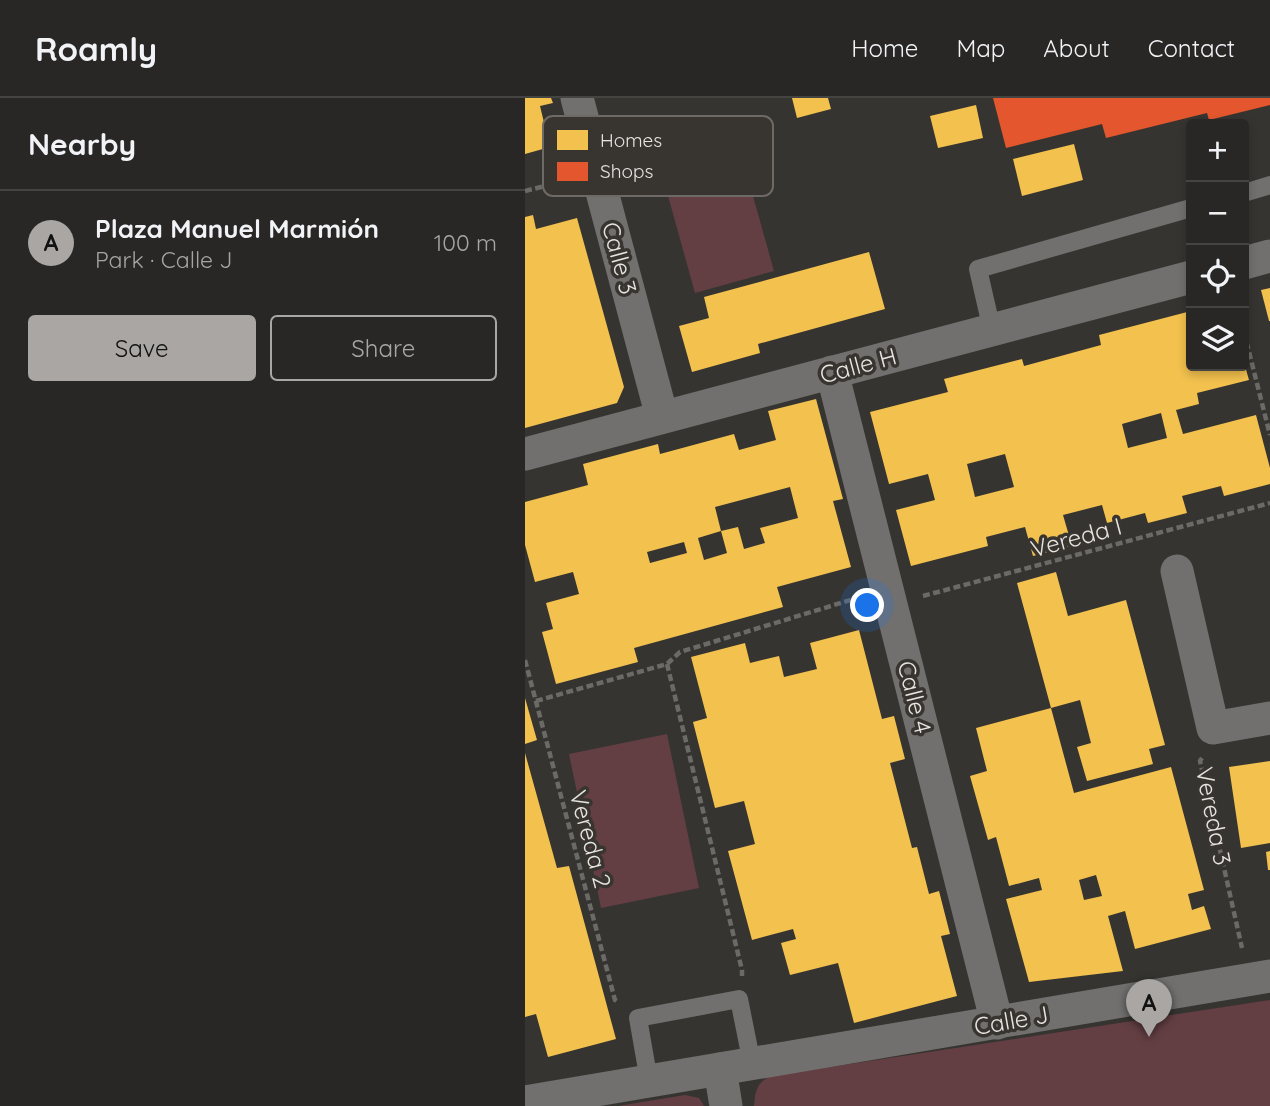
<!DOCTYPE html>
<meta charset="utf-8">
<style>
body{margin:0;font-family:Quicksand,sans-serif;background:#343332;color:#f1f3f6}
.controls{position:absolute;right:21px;top:21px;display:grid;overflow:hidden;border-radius:7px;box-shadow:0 4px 10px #0003}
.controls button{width:63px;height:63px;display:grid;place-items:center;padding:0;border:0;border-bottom:2px solid #444442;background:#282725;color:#f1f3f6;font:35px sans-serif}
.you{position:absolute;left:343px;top:508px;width:24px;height:24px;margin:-18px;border:5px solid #fff;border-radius:50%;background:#1a73e8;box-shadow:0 0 0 10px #1a73e833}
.badge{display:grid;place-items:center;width:46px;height:46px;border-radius:50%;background:#a9a6a3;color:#111;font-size:23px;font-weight:700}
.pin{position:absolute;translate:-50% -58px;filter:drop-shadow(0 2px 4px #0008)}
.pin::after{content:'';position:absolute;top:37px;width:24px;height:21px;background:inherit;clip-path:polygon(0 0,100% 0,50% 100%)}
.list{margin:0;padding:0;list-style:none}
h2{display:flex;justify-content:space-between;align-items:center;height:91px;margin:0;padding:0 28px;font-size:30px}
h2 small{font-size:23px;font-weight:400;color:#a5a5a7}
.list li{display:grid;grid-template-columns:46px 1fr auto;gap:21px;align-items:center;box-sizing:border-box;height:105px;padding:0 28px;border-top:2px solid #444442}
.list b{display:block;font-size:26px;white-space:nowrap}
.list p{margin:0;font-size:23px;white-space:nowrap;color:#a5a5a7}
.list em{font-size:23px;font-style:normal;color:#a5a5a7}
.actions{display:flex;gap:14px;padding:21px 28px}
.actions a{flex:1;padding:16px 0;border:2px solid #a9a6a3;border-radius:7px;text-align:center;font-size:24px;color:#a9a6a3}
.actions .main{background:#a9a6a3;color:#111}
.icon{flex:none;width:38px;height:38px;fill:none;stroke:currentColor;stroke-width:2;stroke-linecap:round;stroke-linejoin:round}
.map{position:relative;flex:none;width:745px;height:1008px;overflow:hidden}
header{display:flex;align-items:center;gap:42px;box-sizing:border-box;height:98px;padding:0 35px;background:#282725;border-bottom:2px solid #444442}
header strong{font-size:33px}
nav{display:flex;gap:38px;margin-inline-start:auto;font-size:24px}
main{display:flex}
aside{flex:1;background:#282725}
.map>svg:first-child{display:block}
.green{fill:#633f43}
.homes{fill:#f2c14e;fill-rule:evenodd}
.shops{fill:#e4572e}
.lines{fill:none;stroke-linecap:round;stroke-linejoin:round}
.path{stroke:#6b6a67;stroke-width:4.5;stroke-dasharray:7 3.5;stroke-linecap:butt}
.lane{stroke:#72706e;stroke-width:18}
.street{stroke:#72706e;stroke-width:33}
.labels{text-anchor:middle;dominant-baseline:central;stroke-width:7;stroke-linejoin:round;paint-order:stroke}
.street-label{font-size:24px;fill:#e7e4e1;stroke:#38342f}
.key{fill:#38342f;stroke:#6d6964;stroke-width:2}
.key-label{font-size:19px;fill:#e7e4e1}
</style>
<header>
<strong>Roamly</strong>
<nav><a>Home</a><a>Map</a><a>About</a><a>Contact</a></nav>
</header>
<main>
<aside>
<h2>Nearby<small></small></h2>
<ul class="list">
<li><span class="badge">A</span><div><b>Plaza Manuel Marmión</b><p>Park · Calle J</p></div><em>100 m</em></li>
</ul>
<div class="actions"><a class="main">Save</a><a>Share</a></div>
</aside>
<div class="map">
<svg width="745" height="1008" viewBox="0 0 745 1008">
<rect width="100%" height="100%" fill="#363431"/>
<!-- green -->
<g class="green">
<path d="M214 48 249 173 170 195 135 69Z"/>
<path d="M142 636 174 790 76 810 44 656Z"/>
<path d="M745 902V1008H229C230 993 232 984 246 978Z"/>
<path d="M160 997 174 1000 179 1008H93Z"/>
</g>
<!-- homes -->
<g class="homes">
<path d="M0 0H26L28 5 15 8 25 49 0 56Z"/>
<path d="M267 0H303L306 11 272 20Z"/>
<path d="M451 7 458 40 413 50 405 18Z"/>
<path d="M549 46 558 82 497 98 488 61Z"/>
<path d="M8 117 11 131 52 120 99 289 92 305 0 330V119Z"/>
<path d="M344 154 360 211 233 246 235 255 167 274 154 228 184 220 179 199Z"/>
<path d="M745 190V223H744L736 192Z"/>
<path d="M666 213V268H720L724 282 672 295 674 306 651 312 658 336 731 317 745 370V386L699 398 696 388 657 398 662 415 623 425 620 415 582 425 577 407 538 417 547 448 508 458 500 429 461 439 463 448 386 468 371 412 410 402 403 376 364 386 345 314 423 294 419 281 497 261 499 268 576 247 574 237ZM636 315 642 340 603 350 597 326ZM480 356 489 389 450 399 442 366Z"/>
<path d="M291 301 318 401 308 403 326 469 252 489 258 509 109 550 113 564 31 586 17 534 28 531 21 505 54 496 48 474 10 484 0 447V404L63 387 58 366 133 346 135 356 209 336 214 352 251 342 243 313ZM265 389 273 420 235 430 240 445 219 451 213 429 196 433 190 409ZM196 433 202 455 179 462 173 440ZM159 444 162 455 125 465 122 454Z"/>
<path d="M531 474 543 518 601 502 640 647 624 651 628 666 562 683 552 649 566 645 555 602 526 610 492 485Z"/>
<path d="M334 532 357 621 369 618 380 661 365 665 387 750 392 749 404 796 414 793 425 836 416 838 432 898 329 925 313 865 265 877 256 845 271 841 268 831 227 842 203 753 230 746 219 703 190 710 168 624 182 620 166 559 220 545 225 565 254 558 259 579 292 571 285 545Z"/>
<path d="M0 600 12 642 0 646Z"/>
<path d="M526 610 549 695 646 669 679 792 663 796 667 812 679 808 686 831 610 851 600 813 583 818 598 873 504 884 481 801 517 792 514 780 484 788 471 739 463 742 445 678 462 673 451 630ZM571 777 577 798 559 802 554 782Z"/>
<path d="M0 655 32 770 44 768 91 941 23 959 11 916 0 919Z"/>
<path d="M745 663V745L716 750 704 669Z"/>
<path d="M745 753V772H743L741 754Z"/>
</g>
<!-- shops -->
<path class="shops" d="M468 0H745V7L684 22 682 15 581 40 577 26 481 50Z"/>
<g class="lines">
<!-- path -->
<g class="path">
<path d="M0 93 40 83"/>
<path d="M719 234 745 337"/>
<path d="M398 498 745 405"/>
<path d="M0 562 90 902 94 905"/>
<path d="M142 566 217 872V878"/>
<path d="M11 603 142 566 155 554 332 500"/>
<path d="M677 660 675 663 717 850"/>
</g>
<!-- lane -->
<g class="lane">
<path d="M719 95 745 87"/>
<path d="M467 232 453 171 666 110"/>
<path d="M124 983 113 920 214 901 227 966"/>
</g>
<!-- street -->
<g class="street">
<path d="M52 0 137 319"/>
<path d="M719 165 745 158"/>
<path d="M307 274 472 925"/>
<path d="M0 356 666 179"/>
<path d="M652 473 688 630 745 620"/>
<path d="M195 971 201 1008"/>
<path d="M0 1004 745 878"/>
</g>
</g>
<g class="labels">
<!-- street labels -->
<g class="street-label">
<text transform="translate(95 160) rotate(75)">Calle 3</text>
<text transform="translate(333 267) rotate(-15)">Calle H</text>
<text transform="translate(551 439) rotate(-15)">Vereda I</text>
<text transform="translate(390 599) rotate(76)">Calle 4</text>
<text transform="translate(689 718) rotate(79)">Vereda 3</text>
<text transform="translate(66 741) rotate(75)">Vereda 2</text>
<text transform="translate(486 922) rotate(-10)">Calle J</text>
</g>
</g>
<!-- legend -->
<rect x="18" y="18" width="230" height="80" rx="10" class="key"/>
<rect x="32" y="32" width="31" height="20" fill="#f2c14e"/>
<rect x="32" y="64" width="31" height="19" fill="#e4572e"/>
<g class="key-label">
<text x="75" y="49">Homes</text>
<text x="75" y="80">Shops</text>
</g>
</svg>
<div class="controls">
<button>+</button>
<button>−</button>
<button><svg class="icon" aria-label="locate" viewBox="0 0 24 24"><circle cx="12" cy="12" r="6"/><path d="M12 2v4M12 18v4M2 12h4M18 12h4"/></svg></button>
<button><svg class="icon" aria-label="layers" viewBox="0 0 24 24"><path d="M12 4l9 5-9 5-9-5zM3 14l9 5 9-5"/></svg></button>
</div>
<div class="you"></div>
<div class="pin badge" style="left:624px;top:939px">A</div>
</div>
</main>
